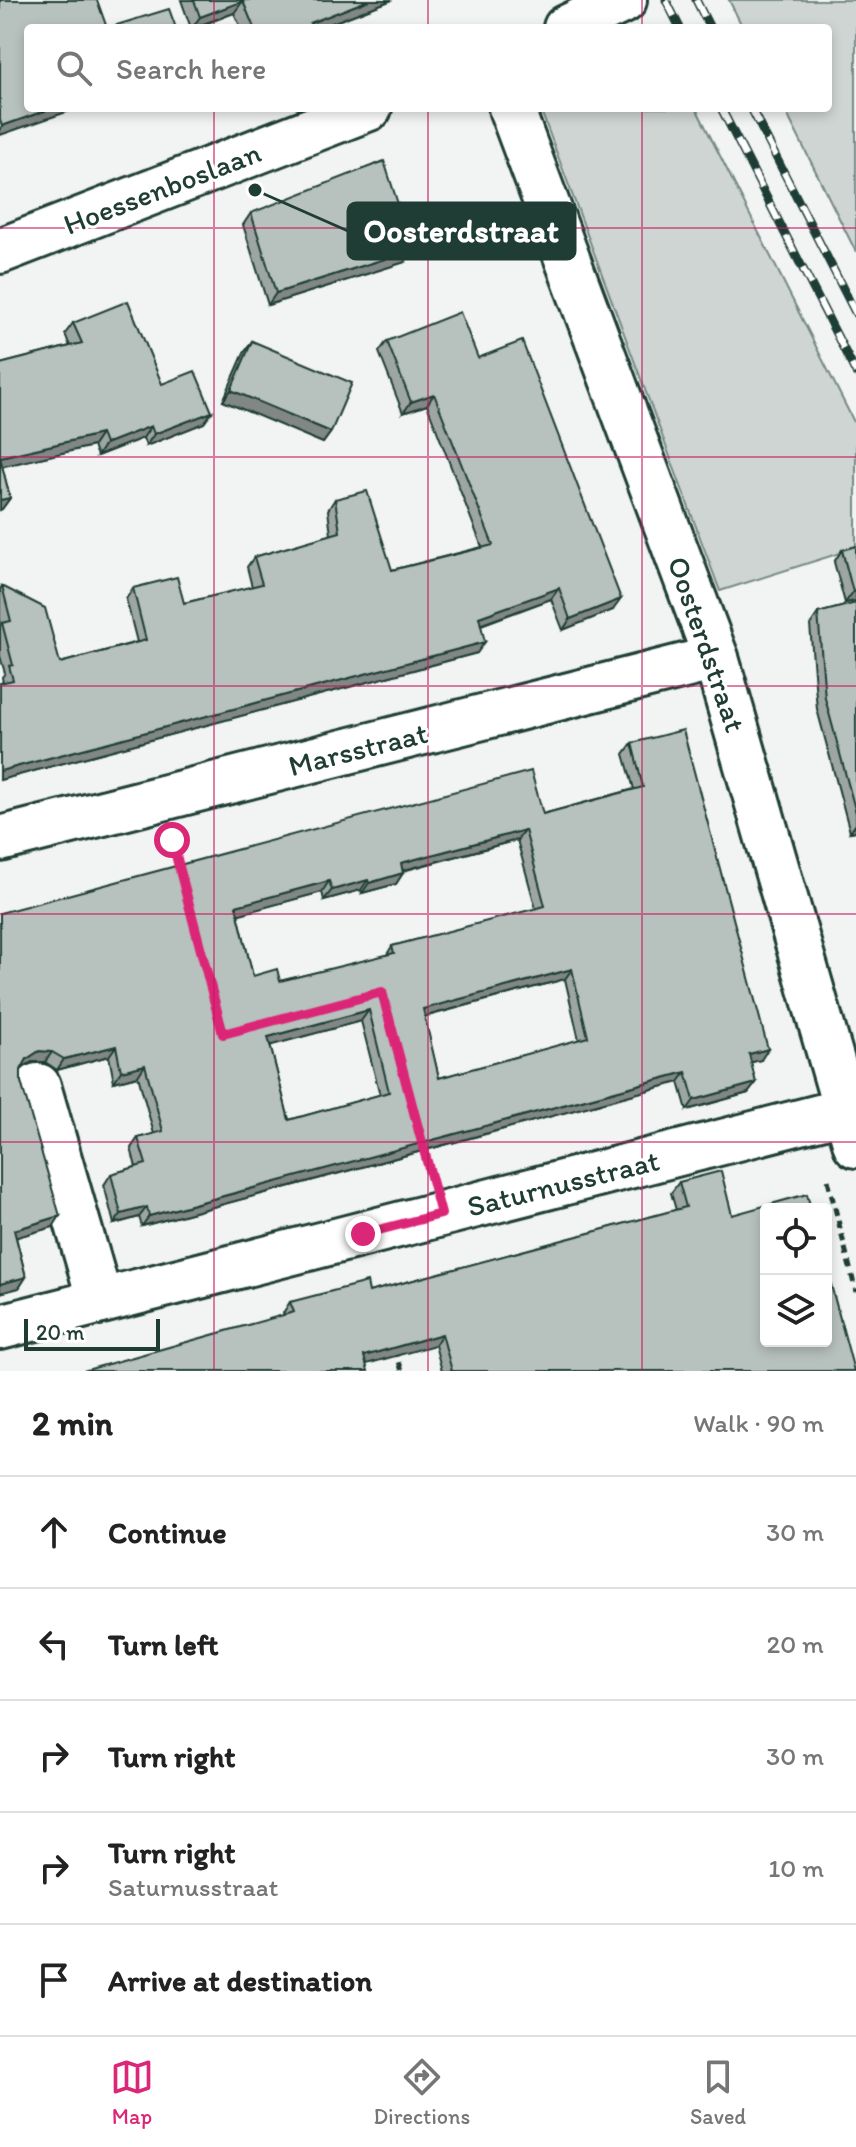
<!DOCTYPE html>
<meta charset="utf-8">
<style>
body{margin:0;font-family:Itim,sans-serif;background:#f2f2f2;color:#222}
.controls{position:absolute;right:24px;bottom:24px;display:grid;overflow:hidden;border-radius:8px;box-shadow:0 4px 12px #0003}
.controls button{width:72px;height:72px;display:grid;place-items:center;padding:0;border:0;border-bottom:2px solid #e0e0e0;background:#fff;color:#222;font:40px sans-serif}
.scale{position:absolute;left:24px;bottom:20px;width:136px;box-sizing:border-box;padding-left:8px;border:4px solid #1f3d34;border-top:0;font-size:22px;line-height:28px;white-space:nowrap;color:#1f3d34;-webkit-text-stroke:6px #fff;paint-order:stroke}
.stop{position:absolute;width:24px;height:24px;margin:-18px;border:6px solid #db2777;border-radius:50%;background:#fff}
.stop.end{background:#db2777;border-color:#fff;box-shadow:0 2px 8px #0008}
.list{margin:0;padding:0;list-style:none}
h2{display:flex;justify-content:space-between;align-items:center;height:104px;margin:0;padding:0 32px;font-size:34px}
h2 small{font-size:26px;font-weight:400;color:#767676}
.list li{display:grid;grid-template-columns:52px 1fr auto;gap:24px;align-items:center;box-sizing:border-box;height:112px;padding:0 32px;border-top:2px solid #e0e0e0}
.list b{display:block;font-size:30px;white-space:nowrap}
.list p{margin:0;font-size:26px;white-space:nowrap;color:#767676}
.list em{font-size:26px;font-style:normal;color:#767676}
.icon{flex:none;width:44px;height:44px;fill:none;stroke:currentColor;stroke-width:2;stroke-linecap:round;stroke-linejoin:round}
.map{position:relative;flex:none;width:856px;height:1371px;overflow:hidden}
.search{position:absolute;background:#fff;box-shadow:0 4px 12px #0003;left:24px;right:24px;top:24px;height:88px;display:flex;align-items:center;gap:20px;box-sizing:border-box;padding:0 28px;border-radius:8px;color:#767676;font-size:30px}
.sheet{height:664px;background:#fff}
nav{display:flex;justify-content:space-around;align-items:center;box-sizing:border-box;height:112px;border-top:2px solid #e0e0e0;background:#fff;font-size:22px;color:#767676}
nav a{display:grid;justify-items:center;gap:4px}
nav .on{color:#db2777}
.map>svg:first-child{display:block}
.green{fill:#ced5d3;stroke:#768984;stroke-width:2}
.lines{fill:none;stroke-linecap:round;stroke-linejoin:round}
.minor-casing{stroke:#1f3d34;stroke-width:50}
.path{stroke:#1f3d34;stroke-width:5;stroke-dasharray:8 6;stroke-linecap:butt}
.minor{stroke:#fff;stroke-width:44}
.rail-casing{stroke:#1f3d34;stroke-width:9}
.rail{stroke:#fff;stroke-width:6;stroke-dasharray:18;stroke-linecap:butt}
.wall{fill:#9da6a3;stroke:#1f3d34;stroke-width:2;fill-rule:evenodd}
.shaded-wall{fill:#808784;stroke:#1f3d34;stroke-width:2}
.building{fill:#b7c1bd;stroke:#1f3d34;stroke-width:2;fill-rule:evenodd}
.route{stroke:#db2777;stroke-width:10}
.grid{fill:none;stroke:#c2185b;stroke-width:2;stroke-opacity:0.55}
.labels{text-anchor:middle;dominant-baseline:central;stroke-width:6;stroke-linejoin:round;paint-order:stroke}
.street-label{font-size:30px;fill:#1f3d34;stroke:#fff}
.leader{fill:none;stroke:#1f3d34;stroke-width:3}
.callout-dot{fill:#1f3d34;stroke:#fff;stroke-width:3}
.callout{fill:#1f3d34;stroke:#1f3d34;stroke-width:3}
.callout-label{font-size:32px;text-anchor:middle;font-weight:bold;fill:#fff}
</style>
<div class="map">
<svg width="856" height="1371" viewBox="0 0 856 1371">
<rect width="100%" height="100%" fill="#f2f3f3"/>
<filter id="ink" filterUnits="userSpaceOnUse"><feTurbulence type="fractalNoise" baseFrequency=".0125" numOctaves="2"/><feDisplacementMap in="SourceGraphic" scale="16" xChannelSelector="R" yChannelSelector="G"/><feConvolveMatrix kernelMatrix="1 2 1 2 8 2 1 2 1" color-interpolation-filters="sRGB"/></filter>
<g filter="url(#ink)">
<!-- green -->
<g class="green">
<path d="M729 0H856V252L784 108H828V28H743Z"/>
<path d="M540 108H696L856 426V548L720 591Z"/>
</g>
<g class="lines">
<!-- minor casing -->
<g class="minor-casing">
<g id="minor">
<path d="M566 28 624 0"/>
<path d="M511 108 716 658 856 1145"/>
<path d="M0 251 369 108"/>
<path d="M0 839 716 658"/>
<path d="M38 1086 100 1301"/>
<path d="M0 1327 847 1110"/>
</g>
</g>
<!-- path -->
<g class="path">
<path d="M172 841 180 870"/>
<path d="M423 1147 430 1172"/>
<path d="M828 1180 856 1292"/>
<path d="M395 1349 402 1371"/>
</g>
<!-- minor -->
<use href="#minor" class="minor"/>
<!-- rail casing -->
<g class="rail-casing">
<g id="rail">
<path d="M666 0 680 28"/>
<path d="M696 0 710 28"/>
<path d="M721 108 856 373"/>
<path d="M751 108 856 314"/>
</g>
</g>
<!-- rail -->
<use href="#rail" class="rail"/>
</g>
<!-- wall -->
<g class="wall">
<path d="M181 0H392L319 28H241L234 13 195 28H191Z"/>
<path d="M251 213 405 262 268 305 243 225Z"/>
<path d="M73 323 162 384 212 412 204 423 146 446 143 438 97 456 93 446 2 466 10 498 2 509 0 510V364L70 346 65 334Z"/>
<path d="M252 341 331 432 323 443 223 401 244 353Z"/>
<path d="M387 341 478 358 613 610 563 630 551 599 481 625 477 653 0 780V683H3L2 677 5 673 0 656V626L1 624 0 619V589L2 586 60 663 137 642 126 599 133 588 184 603 252 587 247 567 254 557 331 535 328 510 335 499 392 570 482 547 427 405 403 413 379 352Z"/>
<path d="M842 550 856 601 845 603 834 562Z"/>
<path d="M856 603V831L850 832 817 709 810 625 818 613Z"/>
<path d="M632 743 761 1060 750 1062 756 1083 748 1093 687 1110 679 1082 142 1226 139 1217 114 1224 104 1185 111 1174 136 1167 131 1148 138 1138 154 1134 138 1076 114 1082 109 1056 57 1070 45 1062H32L22 1068 21 1070V1082L53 1227 16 1237 26 1277 19 1288 0 1293V913L543 814 634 789 624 754ZM517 840 536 909 392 946 386 956 280 981 253 976 238 914 322 892 324 900 361 890 362 893 396 884 403 873V871ZM565 979 579 1040 439 1078 424 1017ZM361 1021 380 1095 289 1120 270 1045Z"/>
<path d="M679 1182 732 1215 854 1371H442L435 1345 284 1315 283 1313 290 1302 369 1292 676 1210 671 1193Z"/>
</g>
<!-- shaded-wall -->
<g class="shaded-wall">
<path d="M369 0H392L319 28H306L310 23Z"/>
<path d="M243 1 234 13 192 28 200 17Z"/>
<path d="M53 108H78L0 135V128L2 126Z"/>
<path d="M413 250 405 262 268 305 276 293Z"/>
<path d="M231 390 331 432 323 443 223 401Z"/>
<path d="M434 394 427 405 403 413 411 402Z"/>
<path d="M212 412 204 423 146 446 154 434Z"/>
<path d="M151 426 143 438 97 456 105 444Z"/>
<path d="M101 434 93 446 0 467V457Z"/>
<path d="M10 498 2 509 0 510V500Z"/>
<path d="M559 588 551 599 471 628 479 617Z"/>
<path d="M856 591V601L845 603 853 592Z"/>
<path d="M621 599 613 610 563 630 570 619Z"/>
<path d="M485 642 477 653 0 780V771Z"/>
<path d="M856 824V831L850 832Z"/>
<path d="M525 830 517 840 393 873 401 863Z"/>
<path d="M403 873 396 884 362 893 369 883Z"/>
<path d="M368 880 361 890 324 900 332 890Z"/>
<path d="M329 881 322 892 229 917 236 906Z"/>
<path d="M572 969 565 979 415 1019 423 1009Z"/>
<path d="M369 1010 361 1021 261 1048 268 1037Z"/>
<path d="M116 1046 109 1056 57 1070 64 1059Z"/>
<path d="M768 1049 761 1060 741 1065 749 1054Z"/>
<path d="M39 1051 52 1052 45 1062H32L20 1069 27 1059Z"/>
<path d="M145 1065 138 1076 114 1082 121 1071Z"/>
<path d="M686 1072 679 1082 142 1226 149 1216Z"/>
<path d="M756 1083 748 1093 687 1110 694 1100Z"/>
<path d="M147 1207 139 1217 114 1224 121 1214Z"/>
<path d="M60 1216 53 1227 7 1240 14 1230Z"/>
<path d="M26 1277 19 1288 0 1293V1284Z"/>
<path d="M442 1334 435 1345 356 1367 364 1356Z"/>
</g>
<!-- building -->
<g class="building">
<path d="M0 0H97L107 28 169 9 176 28H28V108H53L2 126 0 120Z"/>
<path d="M194 0H369L310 23 312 28H254L243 1 200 17Z"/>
<path d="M384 161 413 250 276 293 251 213Z"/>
<path d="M128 301 162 384 195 371 212 412 154 434 151 426 105 444 101 434 0 457 10 498 0 500V364L82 343 73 323Z"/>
<path d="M460 312 478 358 522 341 621 599 570 619 559 588 479 617 485 642 0 771V683L13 680 9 666 13 665 2 623 11 621 2 586 45 608 60 663 146 640 133 588 177 577 184 603 262 584 254 557 340 532 335 499 367 491 392 570 493 545 434 394 411 402 387 341Z"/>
<path d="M252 341 352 383 331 432 231 390Z"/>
<path d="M856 546V591L853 592 842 550Z"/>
<path d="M856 603V813L825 698 818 613Z"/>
<path d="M683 730 768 1049 749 1054 756 1083 694 1100 686 1072 149 1216 147 1207 121 1214 111 1174 146 1164 138 1138 163 1131 145 1065 121 1071 116 1046 64 1059 52 1052 39 1051 27 1059 21 1070V1082L60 1216 14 1230 26 1277 0 1284V913L531 771 543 814 643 787 632 743ZM525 830 545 906 392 946 394 953 280 981 277 969 253 976 236 906 329 881 332 890 368 880 369 883 403 873 401 863ZM572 969 588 1037 439 1078 423 1009ZM369 1010 389 1092 289 1120 268 1037Z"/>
<path d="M721 1171 732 1215 807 1194 811 1209H766V1341H826V1266L854 1371H452L442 1334 364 1356 368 1371H83L294 1312 290 1302 367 1282 369 1292 686 1207 679 1182Z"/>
<path d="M55 1368 56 1371H43Z"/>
</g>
</g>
<g class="lines" filter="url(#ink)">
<!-- route -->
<path class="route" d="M172 840 223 1034 382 992 441 1214 363 1234"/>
</g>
<!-- grid -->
<path class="grid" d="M214 0V28M428 0V28M642 0V28M214 108V1371M428 108V1371M642 108V1371M0 228H856M0 457H856M0 686H856M0 914H856M0 1142H856"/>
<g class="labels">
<!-- street labels -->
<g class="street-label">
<text transform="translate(162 188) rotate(-21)">Hoessenboslaan</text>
<text transform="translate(707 644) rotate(71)">Oosterdstraat</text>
<text transform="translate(358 749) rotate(-14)">Marsstraat</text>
<text transform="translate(563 1183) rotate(-14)">Saturnusstraat</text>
</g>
</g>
<!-- callouts -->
<path class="leader" d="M255 190L348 231"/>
<circle class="callout-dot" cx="255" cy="190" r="8"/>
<rect class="callout" x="348" y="203" width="227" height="56" rx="8"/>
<g class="callout-label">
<text x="461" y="242">Oosterdstraat</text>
</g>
</svg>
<div class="controls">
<button><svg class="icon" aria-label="locate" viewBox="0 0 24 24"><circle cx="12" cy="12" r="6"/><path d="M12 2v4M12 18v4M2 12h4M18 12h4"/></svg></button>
<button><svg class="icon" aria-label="layers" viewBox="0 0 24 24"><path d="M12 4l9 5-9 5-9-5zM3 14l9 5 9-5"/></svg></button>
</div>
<div class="scale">20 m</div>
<div class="stop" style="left:172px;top:840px"></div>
<div class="stop end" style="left:363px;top:1234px"></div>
<div class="search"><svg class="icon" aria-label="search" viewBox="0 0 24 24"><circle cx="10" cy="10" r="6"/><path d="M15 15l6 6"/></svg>Search here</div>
</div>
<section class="sheet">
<h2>2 min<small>Walk · 90 m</small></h2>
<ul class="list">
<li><svg class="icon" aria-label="ahead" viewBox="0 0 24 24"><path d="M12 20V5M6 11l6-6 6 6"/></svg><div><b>Continue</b></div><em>30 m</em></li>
<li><svg class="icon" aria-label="left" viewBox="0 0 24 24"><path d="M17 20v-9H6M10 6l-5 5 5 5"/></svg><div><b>Turn left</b></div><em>20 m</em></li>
<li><svg class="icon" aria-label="right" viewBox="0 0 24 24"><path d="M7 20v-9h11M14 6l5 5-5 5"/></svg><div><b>Turn right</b></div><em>30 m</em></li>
<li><svg class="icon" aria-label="right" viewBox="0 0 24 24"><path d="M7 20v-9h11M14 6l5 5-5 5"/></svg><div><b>Turn right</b><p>Saturnusstraat</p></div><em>10 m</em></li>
<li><svg class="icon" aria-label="arrive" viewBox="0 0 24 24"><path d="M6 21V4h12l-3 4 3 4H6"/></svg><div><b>Arrive at destination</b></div></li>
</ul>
</section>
<nav>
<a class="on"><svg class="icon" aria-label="map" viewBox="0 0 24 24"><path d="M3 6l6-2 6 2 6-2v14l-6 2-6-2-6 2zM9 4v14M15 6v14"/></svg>Map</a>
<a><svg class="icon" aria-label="directions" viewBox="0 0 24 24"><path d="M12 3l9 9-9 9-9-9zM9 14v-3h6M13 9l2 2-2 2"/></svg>Directions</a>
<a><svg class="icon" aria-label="saved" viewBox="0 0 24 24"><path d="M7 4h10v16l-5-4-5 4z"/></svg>Saved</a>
</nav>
